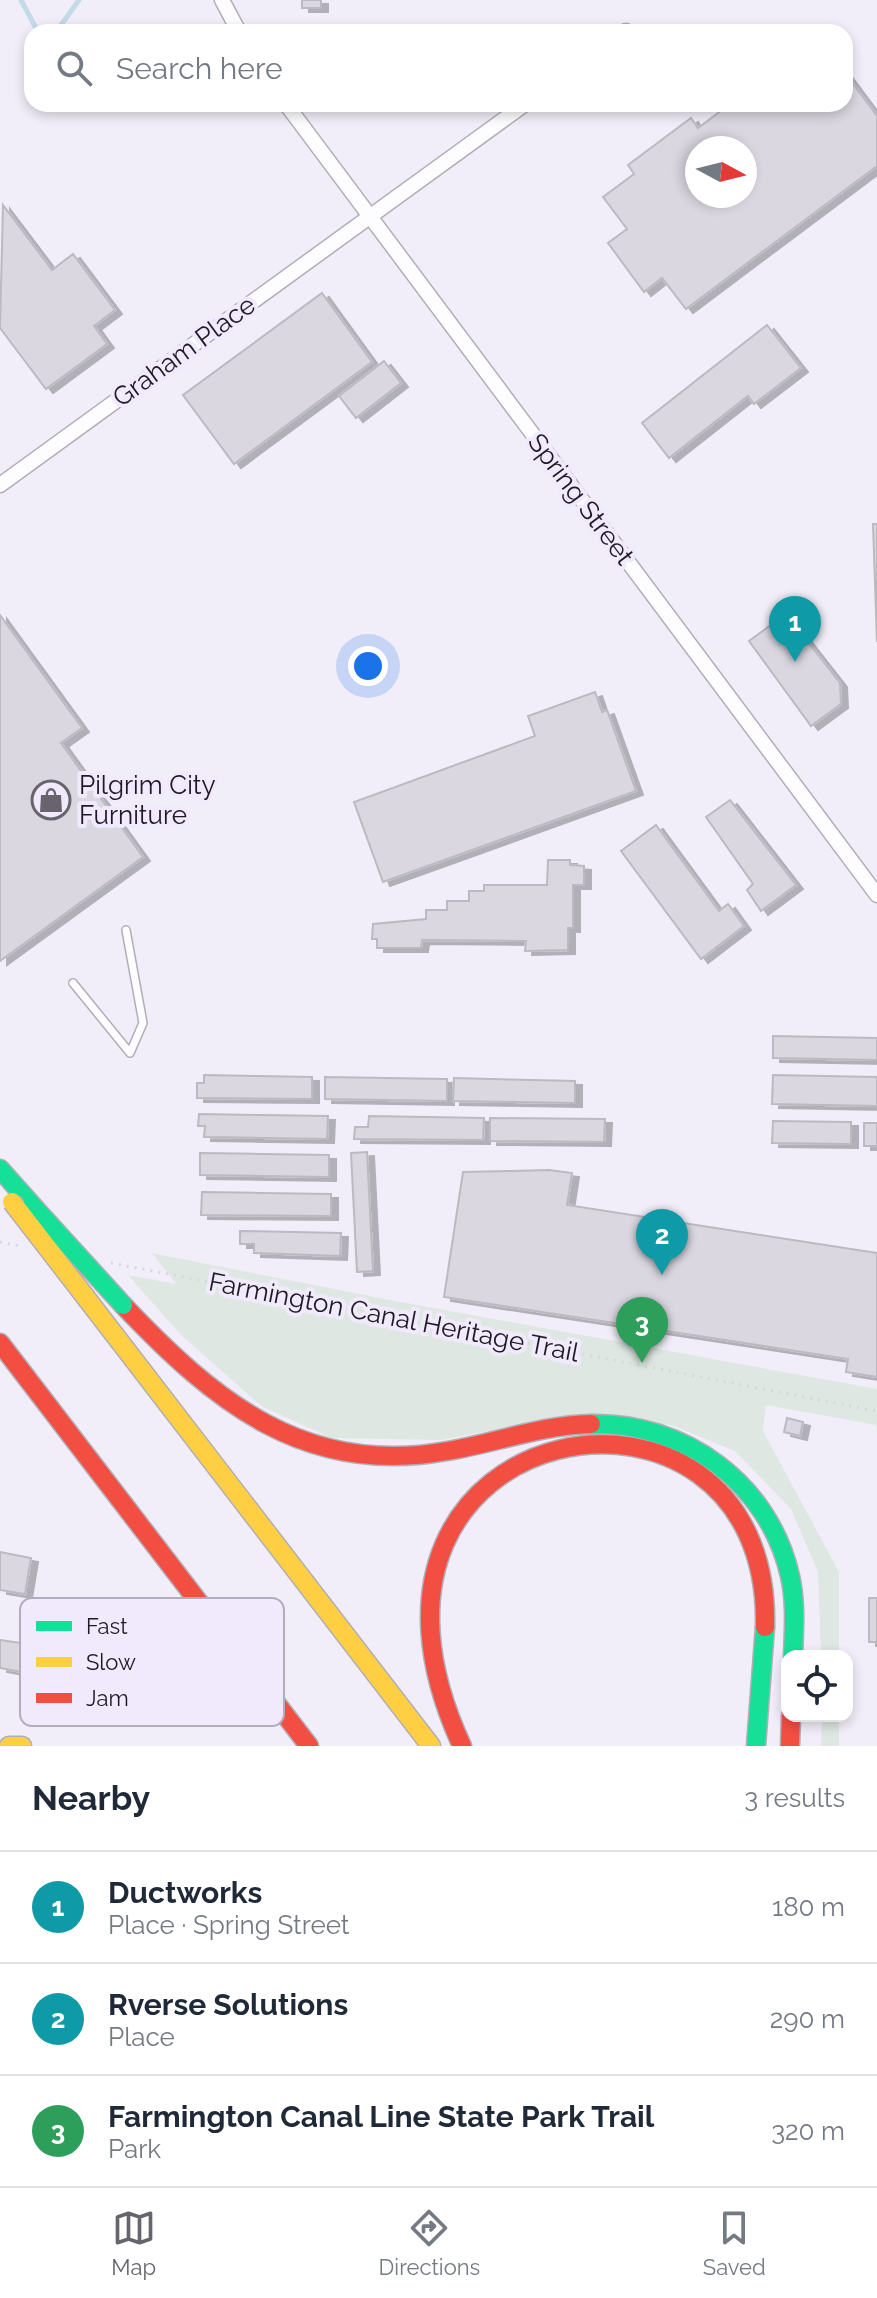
<!DOCTYPE html>
<meta charset="utf-8">
<style>
body{margin:0;font-family:Raleway,sans-serif;background:#f6f6f7;color:#1f2937}
.controls{position:absolute;right:24px;bottom:24px;display:grid;overflow:hidden;border-radius:16px;box-shadow:0 4px 12px #0003}
.controls button{width:72px;height:72px;display:grid;place-items:center;padding:0;border:0;border-bottom:2px solid #e0e1e3;background:#fff;color:#1f2937;font:40px sans-serif}
.compass{position:absolute;left:685px;top:136px;width:72px;height:72px;border-radius:50%;background:#fff;box-shadow:0 4px 12px #0003;rotate:97deg}
.you{position:absolute;left:368px;top:666px;width:28px;height:28px;margin:-20px;border:6px solid #fff;border-radius:50%;background:#1a73e8;box-shadow:0 0 0 12px #1a73e833}
.badge{display:grid;place-items:center;width:52px;height:52px;border-radius:50%;background:#68646e;color:#fff;font-size:26px;font-weight:700}
.pin{position:absolute;translate:-50% -66px;filter:drop-shadow(0 2px 4px #0008)}
.pin::after{content:'';position:absolute;top:42px;width:28px;height:24px;background:inherit;clip-path:polygon(0 0,100% 0,50% 100%)}
.list{margin:0;padding:0;list-style:none}
h2{display:flex;justify-content:space-between;align-items:center;height:104px;margin:0;padding:0 32px;font-size:34px}
h2 small{font-size:26px;font-weight:400;color:#747a83}
.list li{display:grid;grid-template-columns:52px 1fr auto;gap:24px;align-items:center;box-sizing:border-box;height:112px;padding:0 32px;border-top:2px solid #e0e1e3}
.list b{display:block;font-size:30px;white-space:nowrap}
.list p{margin:0;font-size:26px;white-space:nowrap;color:#747a83}
.list em{font-size:26px;font-style:normal;color:#747a83}
.icon{flex:none;width:44px;height:44px;fill:none;stroke:currentColor;stroke-width:2;stroke-linecap:round;stroke-linejoin:round}
.map{position:relative;flex:none;width:877px;height:1746px;overflow:hidden}
.search{position:absolute;background:#fff;box-shadow:0 4px 12px #0003;left:24px;right:24px;top:24px;height:88px;display:flex;align-items:center;gap:20px;box-sizing:border-box;padding:0 28px;border-radius:24px;color:#747a83;font-size:30px}
.sheet{height:440px;background:#fff}
nav{display:flex;justify-content:space-around;align-items:center;box-sizing:border-box;height:112px;border-top:2px solid #e0e1e3;background:#fff;font-size:22px;color:#747a83}
nav a{display:grid;justify-items:center;gap:4px}
nav .on{color:#68646e}
.map>svg:first-child{display:block}
.green{fill:#dfe7e2}
.lines{fill:none;stroke-linecap:round;stroke-linejoin:round}
.stream{stroke:#c3dae9;stroke-width:5}
.building{fill:#dad7e0;stroke:#bcb9c2;stroke-width:2;fill-rule:evenodd;filter:url(#shadow)}
.lane-casing{stroke:#b2aeb7;stroke-width:10}
.street-casing{stroke:#b2aeb7;stroke-width:17}
.fast-casing{stroke:#b2aeb7;stroke-width:21}
.slow-casing{stroke:#b2aeb7;stroke-width:21}
.jam-casing{stroke:#b2aeb7;stroke-width:21}
.path{stroke:#d8d7da;stroke-width:3;stroke-dasharray:2 6;stroke-linecap:butt}
.lane{stroke:#fdfcfe;stroke-width:7}
.street{stroke:#fdfcfe;stroke-width:14}
.fast{stroke:#16e098;stroke-width:18}
.slow{stroke:#ffcf43;stroke-width:18}
.jam{stroke:#f24e42;stroke-width:18}
.fast-bridge-casing{stroke:#b2aeb7;stroke-width:21;stroke-linecap:butt}
.slow-bridge-casing{stroke:#b2aeb7;stroke-width:21;stroke-linecap:butt}
.fast-bridge{stroke:#16e098;stroke-width:18}
.slow-bridge{stroke:#ffcf43;stroke-width:18}
.labels{text-anchor:middle;dominant-baseline:central;stroke-width:8;stroke-linejoin:round;paint-order:stroke}
.street-label{font-size:26px;fill:#1e1a23;stroke:#f1eafd}
.poi-label{font-size:26px;fill:#1e1a23;stroke:#f1eafd;text-anchor:start}
.key{fill:#f1eafd;stroke:#b2acbc;stroke-width:2}
.key-label{font-size:22px;fill:#1e1a23}
</style>
<div class="map">
<svg width="877" height="1746" viewBox="0 0 877 1746">
<defs>
<filter id="shadow"><feDropShadow dx="7" dy="4" stdDeviation="0" flood-color="#0004"/></filter>
</defs>
<rect width="100%" height="100%" fill="#f2eef9"/>
<!-- green -->
<g class="green">
<path d="M152 1253 390 1300 877 1389V1432L876 1425 766 1405 763 1431 839 1572V1656H821L818 1572 791 1509 735 1451 671 1425 553 1419 441 1440 331 1438 261 1406 180 1334 128 1275 176 1284Z"/>
<path d="M822 1716H839V1746H821Z"/>
</g>
<g class="lines">
<!-- stream -->
<g class="stream">
<path d="M21 0 38 32"/>
<path d="M56 32 79 0"/>
</g>
</g>
<!-- building -->
<g class="building">
<rect x="302" y="0" width="19" height="8"/>
<path d="M845 73 877 116V166L686 309 662 278 644 292 608 243 627 229 603 197 634 174 628 165 691 118 698 128 730 104H845ZM697 148H745V196H697Z"/>
<path d="M3 205 52 270 73 254 115 310 94 326 107 344 46 389 0 328Z"/>
<path d="M322 293 372 362 234 464 183 395Z"/>
<path d="M767 325 801 368 754 404 748 396 669 458 642 423Z"/>
<path d="M384 361 401 383 356 418 339 396Z"/>
<path d="M873 524H877V642Z"/>
<path d="M786 614 840 683 841 704 811 726 749 641Z"/>
<path d="M0 615 82 728 61 743 143 857 0 961Z"/>
<path d="M595 692 602 712 607 710 636 791 383 882 354 802 535 736 528 716Z"/>
<path d="M730 800 796 885 761 911 747 890 753 884 706 817Z"/>
<path d="M656 825 719 911 728 904 744 926 701 959 621 851Z"/>
<path d="M548 860H570V865L584 866V885H573V928H568V950L525 951 526 941 422 940 421 948H377V939H372L373 924 426 919V910H447V901H469V891H484V885H547Z"/>
<path d="M773 1036 877 1038V1060L773 1058Z"/>
<path d="M204 1075 312 1077V1099L197 1098V1083H204Z"/>
<path d="M773 1075 877 1077V1106L772 1104Z"/>
<path d="M325 1077 447 1079V1101L325 1099Z"/>
<path d="M454 1078 575 1081V1103L453 1101Z"/>
<path d="M199 1114 328 1116 327 1139 204 1137 205 1126H198Z"/>
<path d="M369 1116 484 1118 483 1140 354 1139 355 1127H368Z"/>
<path d="M490 1118 605 1119 604 1142 490 1141Z"/>
<path d="M773 1121 851 1122V1144L772 1143Z"/>
<rect x="864" y="1123" width="13" height="23"/>
<path d="M367 1152 373 1271 357 1272 351 1153Z"/>
<path d="M200 1153 329 1155V1177L200 1175Z"/>
<path d="M549 1170 572 1173 567 1205 877 1253V1377L846 1372 848 1359 444 1297 463 1172Z"/>
<path d="M202 1192 331 1194V1216L201 1215Z"/>
<path d="M240 1231 341 1233 340 1256 254 1253V1244H240Z"/>
<path d="M787 1418 803 1422 800 1436 784 1432Z"/>
<path d="M0 1552 31 1558 25 1594 0 1590Z"/>
<rect x="869" y="1598" width="8" height="44"/>
<path d="M0 1640 42 1646 38 1675 0 1668Z"/>
</g>
<g class="lines">
<!-- lane casing -->
<g class="lane-casing">
<path id="lane" d="M73 983 130 1053 143 1023 126 930"/>
</g>
<!-- street casing -->
<g class="street-casing">
<g id="street">
<path d="M222 0 239 32"/>
<path d="M625 32 626 31"/>
<path d="M286 104 877 895"/>
<path d="M0 485 525 104"/>
</g>
</g>
<!-- fast casing -->
<g class="fast-casing">
<g id="fast">
<path d="M0 1169 32 1205"/>
<path d="M591 1424C684 1422 769 1483 790 1576 796 1602 794 1629 793 1656"/>
<path d="M756 1746 765 1627"/>
</g>
</g>
<!-- slow casing -->
<g class="slow-casing">
<g id="slow">
<path d="M87 1299 431 1746"/>
<path d="M9 1746H22"/>
</g>
</g>
<!-- jam casing -->
<g class="jam-casing">
<g id="jam">
<path d="M123 1305C214 1401 305 1477 447 1451 495 1443 542 1425 591 1424"/>
<path d="M0 1343 309 1746"/>
<path d="M462 1746C306 1409 772 1333 765 1627"/>
<path d="M790 1746 791 1716"/>
</g>
</g>
<!-- path -->
<g class="path">
<path d="M0 1242 21 1246"/>
<path d="M111 1263 877 1411"/>
</g>
<!-- lane -->
<use href="#lane" class="lane"/>
<!-- street -->
<use href="#street" class="street"/>
<!-- fast -->
<use href="#fast" class="fast"/>
<!-- slow -->
<use href="#slow" class="slow"/>
<!-- jam -->
<use href="#jam" class="jam"/>
<!-- fast-bridge casing -->
<g class="fast-bridge-casing">
<path id="fast-bridge" d="M32 1205 123 1305"/>
</g>
<!-- slow-bridge casing -->
<g class="slow-bridge-casing">
<path id="slow-bridge" d="M12 1202 87 1299"/>
</g>
<!-- fast-bridge -->
<use href="#fast-bridge" class="fast-bridge"/>
<!-- slow-bridge -->
<use href="#slow-bridge" class="slow-bridge"/>
</g>
<!-- icons -->
<defs>
<g id="shop-ring" transform="scale(2)"><circle r="9.5" fill="#f1eafd" stroke="#68646e" stroke-width="1.5"/><path d="M-5-2.5h2.3a2.7 3.5 0 0 1 5.4 0H5L5.5 6h-11ZM-1.5-2.5h3a1.5 2.3 0 0 0-3 0Z" fill="#68646e"/></g>
</defs>
<g fill-rule="evenodd">
<use href="#shop-ring" x="51" y="800"/>
</g>
<g class="labels">
<!-- street labels -->
<g class="street-label">
<text transform="translate(184 351) rotate(-36)">Graham Place</text>
<text transform="translate(581 499) rotate(53)">Spring Street</text>
<text transform="translate(394 1317) rotate(11)">Farmington Canal Heritage Trail</text>
</g>
<!-- poi labels -->
<g class="poi-label">
<text x="79" y="785">Pilgrim City<tspan x="79" dy="30">Furniture</tspan></text>
</g>
</g>
<!-- legend -->
<rect x="20" y="1598" width="264" height="128" rx="12" class="key"/>
<rect x="36" y="1621" width="36" height="10" fill="#16e098"/>
<rect x="36" y="1657" width="36" height="10" fill="#ffcf43"/>
<rect x="36" y="1693" width="36" height="10" fill="#f24e42"/>
<g class="key-label">
<text x="86" y="1634">Fast</text>
<text x="86" y="1670">Slow</text>
<text x="86" y="1706">Jam</text>
</g>
</svg>
<div class="controls">
<button><svg class="icon" aria-label="locate" viewBox="0 0 24 24"><circle cx="12" cy="12" r="6"/><path d="M12 2v4M12 18v4M2 12h4M18 12h4"/></svg></button>
</div>
<svg class="compass" viewBox="-18 -18 36 36"><path d="M0-13l5 13h-10z" fill="#e53935"/><path d="M0 13l5-13h-10z" fill="#747a83"/></svg>
<div class="you"></div>
<div class="pin badge" style="left:795px;top:662px;background:#0f9aa8">1</div>
<div class="pin badge" style="left:662px;top:1275px;background:#0f9aa8">2</div>
<div class="pin badge" style="left:642px;top:1363px;background:#2e9e5b">3</div>
<div class="search"><svg class="icon" aria-label="search" viewBox="0 0 24 24"><circle cx="10" cy="10" r="6"/><path d="M15 15l6 6"/></svg>Search here</div>
</div>
<section class="sheet">
<h2>Nearby<small>3 results</small></h2>
<ul class="list">
<li><span class="badge" style="background:#0f9aa8">1</span><div><b>Ductworks</b><p>Place · Spring Street</p></div><em>180 m</em></li>
<li><span class="badge" style="background:#0f9aa8">2</span><div><b>Rverse Solutions</b><p>Place</p></div><em>290 m</em></li>
<li><span class="badge" style="background:#2e9e5b">3</span><div><b>Farmington Canal Line State Park Trail</b><p>Park</p></div><em>320 m</em></li>
</ul>
</section>
<nav>
<a class="on"><svg class="icon" aria-label="map" viewBox="0 0 24 24"><path d="M3 6l6-2 6 2 6-2v14l-6 2-6-2-6 2zM9 4v14M15 6v14"/></svg>Map</a>
<a><svg class="icon" aria-label="directions" viewBox="0 0 24 24"><path d="M12 3l9 9-9 9-9-9zM9 14v-3h6M13 9l2 2-2 2"/></svg>Directions</a>
<a><svg class="icon" aria-label="saved" viewBox="0 0 24 24"><path d="M7 4h10v16l-5-4-5 4z"/></svg>Saved</a>
</nav>
